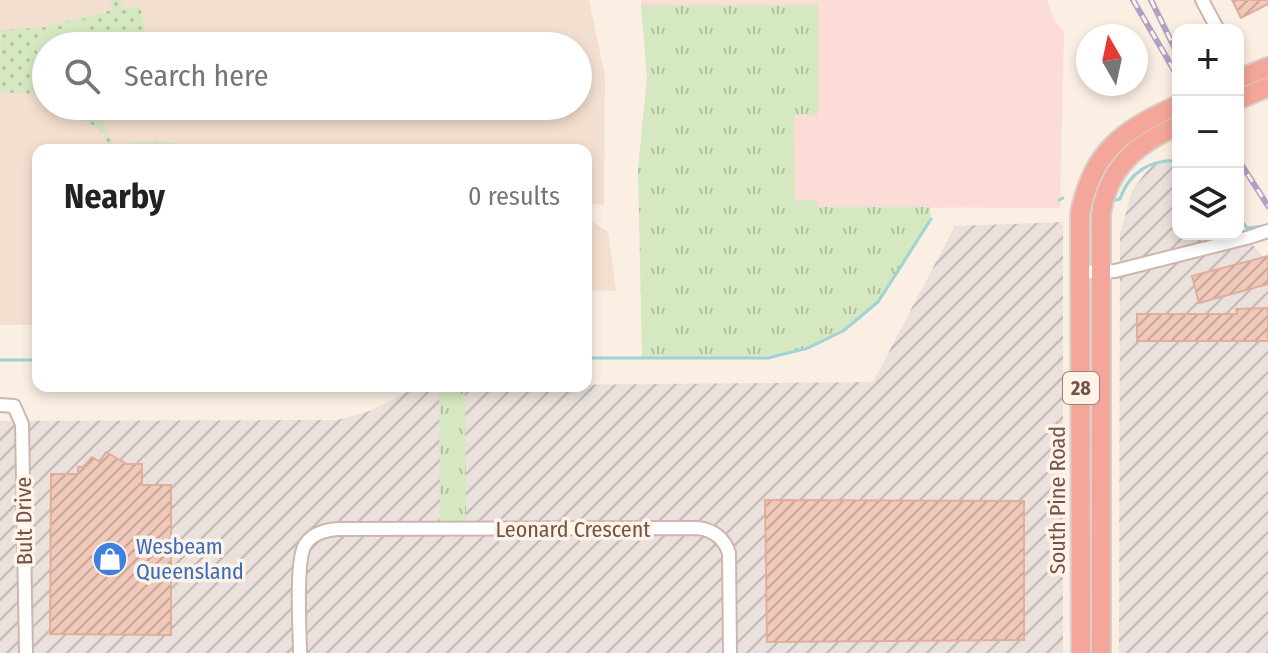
<!DOCTYPE html>
<meta charset="utf-8">
<style>
body{margin:0;font-family:"Fira Sans Condensed",sans-serif;background:#f6f6f6;color:#222}
.controls{position:absolute;right:24px;top:24px;display:grid;overflow:hidden;border-radius:16px;box-shadow:0 4px 12px #0003}
.controls button{width:72px;height:72px;display:grid;place-items:center;padding:0;border:0;border-bottom:2px solid #e0e0e0;background:#fff;color:#222;font:40px sans-serif}
.compass{position:absolute;left:1076px;top:24px;width:72px;height:72px;border-radius:50%;background:#fff;box-shadow:0 4px 12px #0003;rotate:351deg}
.list{margin:0;padding:0;list-style:none}
h2{display:flex;justify-content:space-between;align-items:center;height:104px;margin:0;padding:0 32px;font-size:34px}
h2 small{font-size:26px;font-weight:400;color:#767676}
.icon{flex:none;width:44px;height:44px;fill:none;stroke:currentColor;stroke-width:2;stroke-linecap:round;stroke-linejoin:round}
.map{position:relative;flex:none;width:1268px;height:653px;overflow:hidden}
.search{position:absolute;background:#fff;box-shadow:0 4px 12px #0003;left:32px;top:32px;width:560px;height:88px;display:flex;align-items:center;gap:20px;box-sizing:border-box;padding:0 28px;border-radius:44px;color:#767676;font-size:30px}
.panel{position:absolute;background:#fff;box-shadow:0 4px 12px #0003;left:32px;top:144px;width:560px;height:248px;border-radius:16px}
.map>svg:first-child{display:block}
.residential{fill:#f3dfd0;fill-rule:evenodd}
.commercial{fill:#fcdcd6}
.industrial{fill:url(#industrial-furrows)}
.grass{fill:url(#grass-tufts)}
.park{fill:url(#park-dots)}
.pitch{fill:#d6e8c1}
.lines{fill:none;stroke-linecap:round;stroke-linejoin:round}
.stream{stroke:#9ed4d5;stroke-width:3}
.building{fill:url(#building-hatch);stroke:#e2ad9b;stroke-width:2}
.minor-casing{stroke:#ceb6ac;stroke-width:16}
.highway-casing{stroke:#d8cfcc;stroke-width:22}
.minor{stroke:#fff;stroke-width:12}
.highway{stroke:#f4a69a;stroke-width:18}
.rail-casing{stroke:#afa1c4;stroke-width:6}
.rail{stroke:#fff3e7;stroke-width:3;stroke-dasharray:9;stroke-linecap:butt}
.labels{text-anchor:middle;dominant-baseline:central;stroke-width:7;stroke-linejoin:round;paint-order:stroke}
.shield{fill:#fff3e7;stroke:#9c8278;stroke-width:2}
.shield-label{font-size:20px;font-weight:bold;fill:#725249}
.street-label{font-size:22px;fill:#725249;stroke:#fff3e7}
.shop-label{font-size:22px;fill:#366cbe;stroke:#fff3e7;text-anchor:start}
</style>
<div class="map">
<svg width="1268" height="653" viewBox="0 0 1268 653">
<defs>
<pattern id="industrial-furrows" width="10" height="10" patternUnits="userSpaceOnUse" patternTransform="scale(2)"><rect width="10" height="10" fill="#eae1dd"/><path d="M-1 1l2-2M0 10L10 0M9 11l2-2" fill="none" stroke="#c2b9b5"/></pattern>
<pattern id="grass-tufts" width="24" height="20" patternUnits="userSpaceOnUse" patternTransform="scale(2)"><rect width="24" height="20" fill="#d6e8c1"/><path d="M3 7l-1-3M5 7V3M7 7l1-3M15 17l-1-3M17 17v-4M19 17l1-3" fill="none" stroke="#b2bf9f"/></pattern>
<pattern id="park-dots" width="8" height="8" patternUnits="userSpaceOnUse" patternTransform="scale(2)"><rect width="8" height="8" fill="#d6e8c1"/><path d="M2 2h.1M6 6h.1" fill="none" stroke="#b2bf9f" stroke-width="1.8" stroke-linecap="round"/></pattern>
<pattern id="building-hatch" width="6" height="6" patternUnits="userSpaceOnUse" patternTransform="scale(2)"><rect width="6" height="6" fill="#f0c9ba"/><path d="M-1 1l2-2M0 6l6-6M5 7l2-2" fill="none" stroke="#c7a699"/></pattern>
</defs>
<rect width="100%" height="100%" fill="#fbeee2"/>
<!-- residential -->
<g class="residential">
<path d="M0 0H589L605 76 604 205 586 204V150H38V325H0ZM46 46H578V106H46Z"/>
<path d="M586 216 608 232 616 291 586 290Z"/>
</g>
<!-- commercial -->
<path class="commercial" d="M641 0H1047L1055 21 1064 32 1060 208 817 207 795 200 794 115H817L641 5Z"/>
<!-- industrial -->
<g class="industrial">
<path d="M1168 158 1178 163V234H1238V228L1268 262V653H1119L1120 234 1132 191 1149 168Z"/>
<path d="M1063 222V653H0V421L338 420 370 411 411 390 465 386 873 382 955 226Z"/>
</g>
<!-- grass -->
<g class="grass">
<path d="M641 5H818V115H794L795 200H817L818 207H930L931 219C915 244 897 280 878 302 818 371 724 358 642 358L638 168 647 77Z"/>
<path d="M439 386H465L466 529H440Z"/>
</g>
<!-- park -->
<g class="park">
<path d="M110 0H120L123 9 140 6 148 46H46V91L38 87 28 94 0 92 1 30 46 27 112 10Z"/>
<path d="M101 111 105 129 114 145C137 142 169 137 190 150H107C110 133 95 126 82 119Z"/>
</g>
<!-- pitch -->
<path class="pitch" d="M85 19 95 45 46 46V65L43 66 32 40Z"/>
<g class="lines">
<!-- stream -->
<g class="stream">
<path d="M1059 200 1063 198"/>
<path d="M1116 200 1120 199C1129 172 1151 159 1178 161"/>
<path d="M1238 216 1247 228 1264 226"/>
<path d="M586 358H768L808 348 843 331 878 302 931 219"/>
<path d="M0 360H38"/>
</g>
</g>
<!-- building -->
<g class="building">
<path d="M1232 0H1268V4L1241 18Z"/>
<path d="M1268 256V284L1199 303 1192 276Z"/>
<path d="M1268 308V341H1137V314H1237L1236 309Z"/>
<path d="M106 452 127 464H142V485H171V635L50 634 51 474H78V467H83L92 457 100 462Z"/>
<path d="M765 500 1024 501V640L767 642Z"/>
</g>
<g class="lines">
<!-- minor casing -->
<g class="minor-casing">
<g id="minor">
<path d="M1202 0 1218 30"/>
<path d="M1080 272 1115 271 1250 237 1268 231"/>
<path d="M0 405 14 406 22 424 26 653"/>
<path d="M300 653C300 631 295 561 305 545 312 533 325 530 338 529L698 528C713 530 724 538 729 553L730 653"/>
</g>
</g>
<!-- highway casing -->
<g class="highway-casing">
<g id="highway">
<path d="M1238 79 1268 67"/>
<path d="M1238 100 1268 87"/>
<path d="M1081 653 1080 214C1092 151 1123 130 1178 105"/>
<path d="M1101 653V214C1108 168 1137 143 1178 126"/>
</g>
</g>
<!-- minor -->
<use href="#minor" class="minor"/>
<!-- highway -->
<use href="#highway" class="highway"/>
<!-- rail casing -->
<g class="rail-casing">
<g id="rail">
<path d="M1133 0 1178 77"/>
<path d="M1151 0 1178 55"/>
<path d="M1238 159 1268 206"/>
</g>
</g>
<!-- rail -->
<use href="#rail" class="rail"/>
</g>
<!-- icons -->
<defs>
<g id="shop-disc" transform="scale(1.8)"><circle r="9.5" fill="#3f7fe0" stroke="#fff3e7"/><path d="M-5-2.5h2.3a2.7 3.5 0 0 1 5.4 0H5L5.5 6h-11ZM-1.5-2.5h3a1.5 2.3 0 0 0-3 0Z" fill="#fff"/></g>
</defs>
<g fill-rule="evenodd">
<use href="#shop-disc" x="110" y="559"/>
</g>
<g class="labels">
<!-- shield labels -->
<rect class="shield" x="1063" y="372" width="36" height="32" rx="6"/>
<g class="shield-label">
<text x="1081" y="388">28</text>
</g>
<!-- street labels -->
<g class="street-label">
<text transform="translate(1057 500) rotate(-90)">South Pine Road</text>
<text transform="translate(24 521) rotate(-91)">Bult Drive</text>
<text x="573" y="529">Leonard Crescent</text>
</g>
<!-- shop labels -->
<g class="shop-label">
<text x="136" y="546">Wesbeam<tspan x="136" dy="25">Queensland</tspan></text>
</g>
</g>
</svg>
<div class="controls">
<button>+</button>
<button>−</button>
<button><svg class="icon" aria-label="layers" viewBox="0 0 24 24"><path d="M12 4l9 5-9 5-9-5zM3 14l9 5 9-5"/></svg></button>
</div>
<svg class="compass" viewBox="-18 -18 36 36"><path d="M0-13l5 13h-10z" fill="#e53935"/><path d="M0 13l5-13h-10z" fill="#767676"/></svg>
<div class="search"><svg class="icon" aria-label="search" viewBox="0 0 24 24"><circle cx="10" cy="10" r="6"/><path d="M15 15l6 6"/></svg>Search here</div>
<section class="panel">
<h2>Nearby<small>0 results</small></h2>
<ul class="list">
</ul>
</section>
</div>
